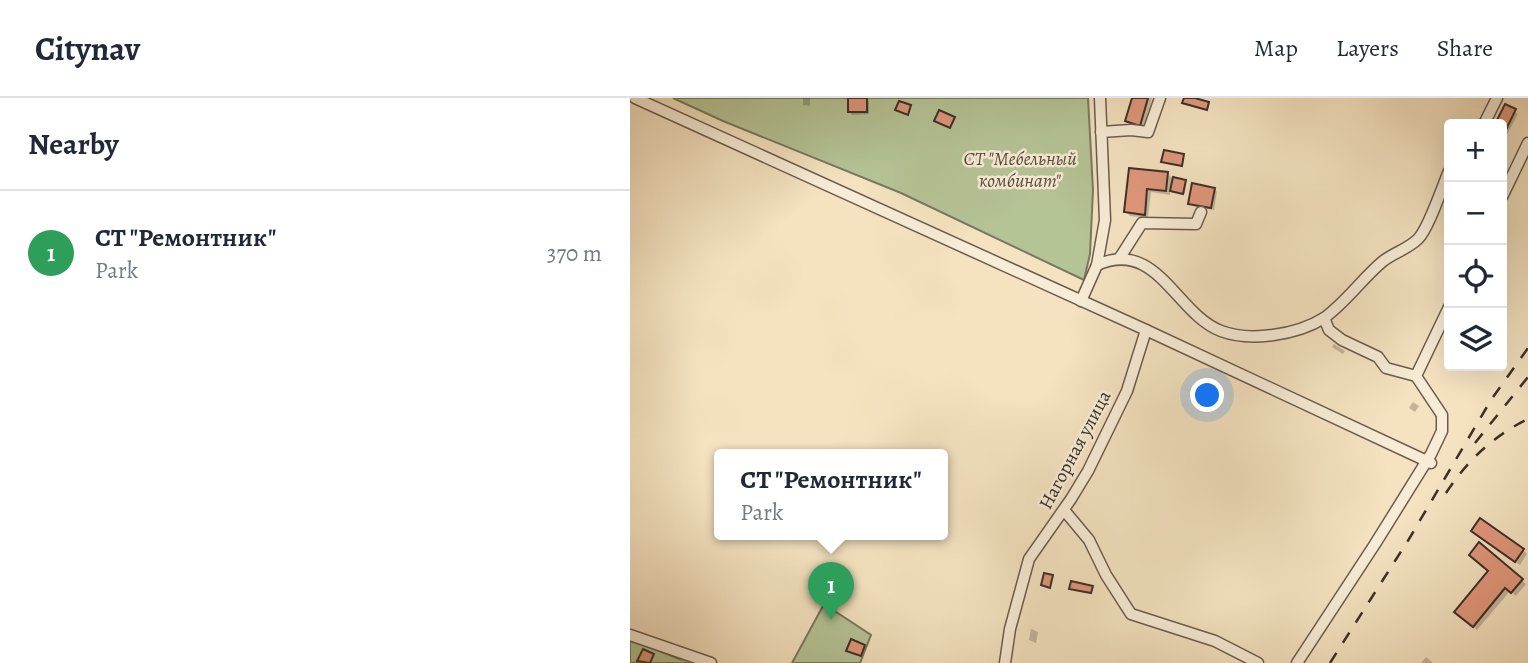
<!DOCTYPE html>
<meta charset="utf-8">
<style>
body{margin:0;font-family:Alegreya,serif;background:#f2f2f3;color:#1f2937}
.controls{position:absolute;right:21px;top:21px;display:grid;overflow:hidden;border-radius:7px;box-shadow:0 7px 28px #0002}
.controls button{width:63px;height:63px;display:grid;place-items:center;padding:0;border:0;border-bottom:2px solid #e0e1e3;background:#fff;color:#1f2937;font:35px sans-serif}
.you{position:absolute;left:578px;top:298px;width:24px;height:24px;margin:-18px;border:5px solid #fff;border-radius:50%;background:#1a73e8;box-shadow:0 0 0 10px #1a73e833}
.badge{display:grid;place-items:center;width:46px;height:46px;border-radius:50%;background:#8f2418;color:#fff;font-size:23px;font-weight:700}
.pin{position:absolute;translate:-50% -58px;filter:drop-shadow(0 2px 4px #0008)}
.pin::after{content:'';position:absolute;top:37px;width:24px;height:21px;background:inherit;clip-path:polygon(0 0,100% 0,50% 100%)}
.popup{position:absolute;left:84px;top:351px;width:234px;height:91px;box-sizing:border-box;display:grid;place-content:center;border-radius:7px;background:#fff;filter:drop-shadow(0 2px 5px #0005);font-size:23px;white-space:nowrap;color:#747a83}
.popup b{font-size:26px;color:#1f2937}
.popup::after{content:'';position:absolute;left:50%;top:100%;margin-left:-14px;border:14px solid transparent;border-top-color:#fff}
.list{margin:0;padding:0;list-style:none}
h2{display:flex;justify-content:space-between;align-items:center;height:91px;margin:0;padding:0 28px;font-size:30px}
h2 small{font-size:23px;font-weight:400;color:#747a83}
.list li{display:grid;grid-template-columns:46px 1fr auto;gap:21px;align-items:center;box-sizing:border-box;height:126px;padding:0 28px;border-top:2px solid #e0e1e3}
.list b{display:block;font-size:26px;white-space:nowrap}
.list p{margin:0;font-size:23px;white-space:nowrap;color:#747a83}
.list em{font-size:23px;font-style:normal;color:#747a83}
.icon{flex:none;width:38px;height:38px;fill:none;stroke:currentColor;stroke-width:2;stroke-linecap:round;stroke-linejoin:round}
.map{position:relative;flex:none;width:898px;height:565px;overflow:hidden}
header{display:flex;align-items:center;gap:42px;box-sizing:border-box;height:98px;padding:0 35px;background:#fff;border-bottom:2px solid #e0e1e3}
header strong{font-size:33px}
nav{display:flex;gap:38px;margin-inline-start:auto;font-size:24px}
main{display:flex}
aside{flex:1;background:#fff}
.map>svg:first-child{display:block}
.green{fill:#b5c497;stroke:#797a60;stroke-width:2}
.shadow{fill:#0003}
.building{fill:#e0977b;stroke:#3d2f29;stroke-width:2}
.lines{fill:none;stroke-linecap:round;stroke-linejoin:round}
.minor-casing{stroke:#6b5c4f;stroke-width:13}
.minor{stroke:#f8ecd6;stroke-width:10}
.rail{stroke:#3d2f29;stroke-width:2.5;stroke-dasharray:12 12;stroke-linecap:butt}
.labels{text-anchor:middle;dominant-baseline:central;stroke-width:5;stroke-linejoin:round;paint-order:stroke}
.park-label{font-size:19px;font-style:italic;fill:#554d3f;stroke:#f8ecd6}
.street-label{font-size:19px;fill:#3d2f29;stroke:#f8ecd6}
</style>
<header>
<strong>Citynav</strong>
<nav><a>Map</a><a>Layers</a><a>Share</a></nav>
</header>
<main>
<aside>
<h2>Nearby<small></small></h2>
<ul class="list">
<li><span class="badge" style="background:#2e9e5b">1</span><div><b>СТ &quot;Ремонтник&quot;</b><p>Park</p></div><em>370 m</em></li>
</ul>
</aside>
<div class="map">
<svg width="898" height="565" viewBox="0 0 898 565">
<rect width="100%" height="100%" fill="#f4e2c0"/>
<filter id="stains"><feTurbulence type="fractalNoise" baseFrequency=".00286" numOctaves="4"/><feColorMatrix values="0 0 0 0 .2 0 0 0 0 .09 0 0 0 0 .02 0 0 0 .5 -.17"/></filter>
<radialGradient id="worn" r=".72"><stop offset=".6" stop-color="#630" stop-opacity="0"/><stop offset="1" stop-color="#630" stop-opacity=".3"/></radialGradient>
<!-- green -->
<g class="green">
<path d="M43 0H458L463 92 460 156 454 182 271 95 93 23Z"/>
<path d="M194 506 241 537 230 565H162Z"/>
<path d="M0 541 49 561 73 565H0Z"/>
</g>
<!-- shadow -->
<g class="shadow">
<path d="M173 0H180V8L173 7Z"/>
<path d="M236 0 239 3V16L222 17 220 14Z"/>
<path d="M503 0H522L513 30 497 23Z"/>
<path d="M875 8 888 16 874 42 872 41V26H867Z"/>
<path d="M501 72 537 75 544 82 556 83 555 96 544 94 540 90V97L521 94 518 120 500 118 496 114Z"/>
<path d="M584 91 587 94 584 112 563 108 560 105Z"/>
<path d="M704 246 715 253 713 256 702 249Z"/>
<path d="M783 304 789 308 785 314 779 310Z"/>
<path d="M847 437 893 452 897 456 890 467Z"/>
<path d="M849 447 896 486 886 498 880 493 847 532 830 518 860 473Z"/>
<path d="M401 531 408 534 406 545 399 542Z"/>
<path d="M796 559 803 565H791Z"/>
</g>
<!-- building -->
<g class="building">
<rect x="218" y="0" width="19" height="14"/>
<path d="M502 0H518L510 28 495 23Z"/>
<path d="M554 0H565L579 4 577 12 552 5Z"/>
<path d="M269 3 281 7 278 17 265 12Z"/>
<path d="M875 6 886 11 872 40V26H865Z"/>
<path d="M309 12 325 19 320 30 304 23Z"/>
<path d="M534 52 554 56 552 68 531 64Z"/>
<path d="M499 70 538 74 536 93 517 91 515 117 494 114Z"/>
<path d="M543 79 556 82 553 96 540 93Z"/>
<path d="M562 85 585 90 581 110 558 106Z"/>
<path d="M850 420 894 451 885 464 841 433Z"/>
<path d="M849 444 893 481 881 495 875 490 843 529 824 514 858 473 839 457Z"/>
<path d="M414 475 423 477 420 490 411 487Z"/>
<path d="M441 483 463 488 461 495 439 491Z"/>
<path d="M221 541 235 547 231 558 216 553Z"/>
<path d="M13 551 24 556 20 565 7 563Z"/>
</g>
<g class="lines">
<!-- minor casing -->
<g class="minor-casing">
<g id="minor">
<path d="M5 0 516 232 801 365"/>
<path d="M854 26 867 0"/>
<path d="M471 34 501 32 518 34 530 0"/>
<path d="M872 99 898 45"/>
<path d="M489 161 512 125 566 126 571 114"/>
<path d="M467 167C527 140 546 216 591 233 620 244 667 237 694 220 715 205 732 181 752 164 763 155 778 151 788 141 799 130 812 89 819 73"/>
<path d="M451 203 467 167 475 122 470 0"/>
<path d="M694 220 699 232 712 242 748 259 756 270 786 278"/>
<path d="M434 412 459 442 476 477 501 516 585 543 628 565"/>
<path d="M0 537 81 565"/>
<path d="M375 565 380 531 399 461 441 401 458 373 497 293 516 232"/>
<path d="M667 565 745 446 801 356 812 333V317L786 278 819 209"/>
</g>
</g>
<!-- minor -->
<use href="#minor" class="minor"/>
<!-- rail -->
<g class="rail">
<path d="M845 345 898 279"/>
<path d="M816 395C837 363 863 338 898 321"/>
<path d="M700 565 779 441 861 302 898 250"/>
</g>
</g>
<g class="labels">
<!-- park labels -->
<g class="park-label">
<text x="390" y="61">СТ "Мебельный<tspan x="390" dy="22">комбинат"</tspan></text>
</g>
<!-- street labels -->
<g class="street-label">
<text transform="translate(445 352) rotate(-62)">Нагорная улица</text>
</g>
</g>
<rect width="100%" height="100%" filter="url(#stains)"/>
<rect width="100%" height="100%" fill="url(#worn)"/>
</svg>
<div class="controls">
<button>+</button>
<button>−</button>
<button><svg class="icon" aria-label="locate" viewBox="0 0 24 24"><circle cx="12" cy="12" r="6"/><path d="M12 2v4M12 18v4M2 12h4M18 12h4"/></svg></button>
<button><svg class="icon" aria-label="layers" viewBox="0 0 24 24"><path d="M12 4l9 5-9 5-9-5zM3 14l9 5 9-5"/></svg></button>
</div>
<div class="you"></div>
<div class="pin badge" style="left:201px;top:522px;background:#2e9e5b">1</div>
<div class="popup"><b>СТ &quot;Ремонтник&quot;</b>Park</div>
</div>
</main>
